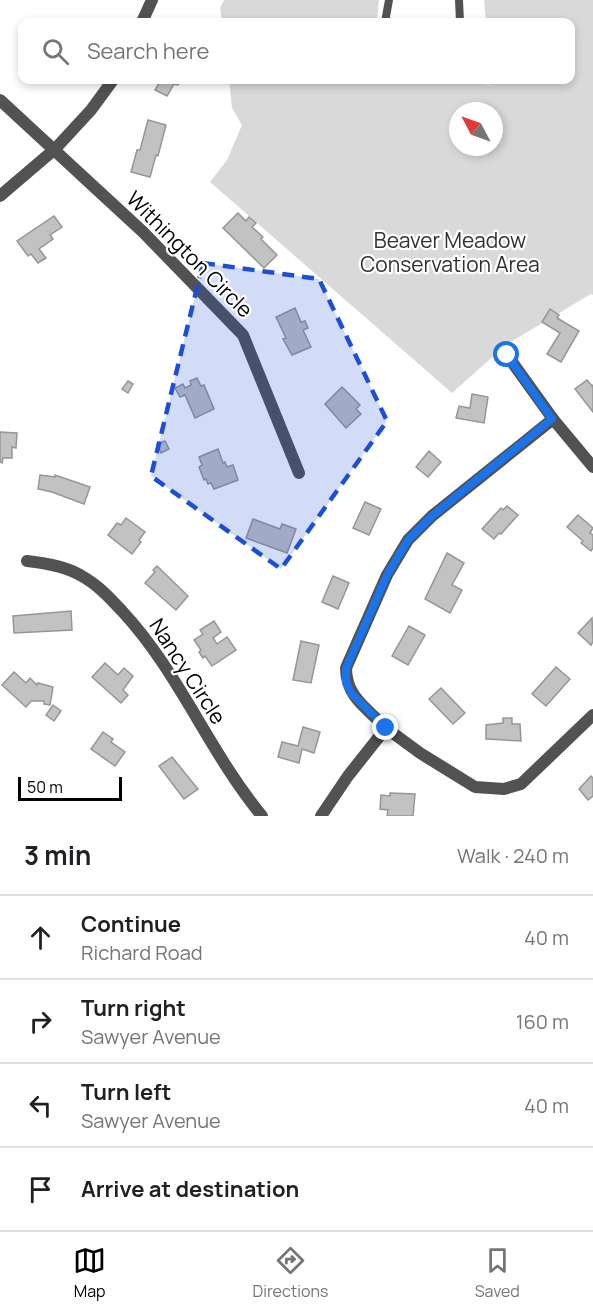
<!DOCTYPE html>
<meta charset="utf-8">
<style>
body{margin:0;font-family:Manrope,sans-serif;background:#f6f6f6;color:#202124}
.compass{position:absolute;left:449px;top:102px;width:54px;height:54px;border-radius:50%;background:#fff;box-shadow:0 3px 9px #0003;rotate:311deg}
.scale{position:absolute;left:18px;bottom:15px;width:104px;box-sizing:border-box;padding-left:6px;border:3px solid #000;border-top:0;font-size:16px;line-height:21px;white-space:nowrap;color:#000;-webkit-text-stroke:4px #fff;paint-order:stroke}
.stop{position:absolute;width:18px;height:18px;margin:-14px;border:4px solid #1a73e8;border-radius:50%;background:#fff}
.stop.end{background:#1a73e8;border-color:#fff;box-shadow:0 2px 6px #0008}
.list{margin:0;padding:0;list-style:none}
h2{display:flex;justify-content:space-between;align-items:center;height:78px;margin:0;padding:0 24px;font-size:26px}
h2 small{font-size:20px;font-weight:400;color:#757577}
.list li{display:grid;grid-template-columns:39px 1fr auto;gap:18px;align-items:center;box-sizing:border-box;height:84px;padding:0 24px;border-top:2px solid #e0e0e0}
.list b{display:block;font-size:22px;white-space:nowrap}
.list p{margin:0;font-size:20px;white-space:nowrap;color:#757577}
.list em{font-size:20px;font-style:normal;color:#757577}
.icon{flex:none;width:33px;height:33px;fill:none;stroke:currentColor;stroke-width:2;stroke-linecap:round;stroke-linejoin:round}
.map{position:relative;flex:none;width:593px;height:816px;overflow:hidden}
.search{position:absolute;background:#fff;box-shadow:0 3px 9px #0003;left:18px;right:18px;top:18px;height:66px;display:flex;align-items:center;gap:15px;box-sizing:border-box;padding:0 21px;border-radius:12px;color:#757577;font-size:22px}
.sheet{height:414px;background:#fff}
nav{display:flex;justify-content:space-around;align-items:center;box-sizing:border-box;height:84px;border-top:2px solid #e0e0e0;background:#fff;font-size:16px;color:#757577}
nav a{display:grid;justify-items:center;gap:3px}
nav .on{color:#000}
.map>svg:first-child{display:block}
.green{fill:#d9d9d9;fill-rule:evenodd}
.building{fill:#c2c2c2;stroke:#969696;stroke-width:1.5}
.lines{fill:none;stroke-linecap:round;stroke-linejoin:round}
.lane{stroke:#525252;stroke-width:8}
.street{stroke:#525252;stroke-width:12}
.route{stroke:#1a73e8;stroke-width:8}
.marked{fill:#1d4ed8;fill-opacity:0.2;stroke:#1d4ed8;stroke-width:4.5;stroke-dasharray:12 8;stroke-linejoin:round}
.labels{text-anchor:middle;dominant-baseline:central;stroke-width:4.5;stroke-linejoin:round;paint-order:stroke}
.park-label{font-size:21px;fill:#303030;stroke:#fff}
.street-label{font-size:21px;fill:#000;stroke:#fff}
</style>
<div class="map">
<svg width="593" height="816" viewBox="0 0 593 816">
<rect width="100%" height="100%" fill="#fff"/>
<!-- green -->
<g class="green">
<path d="M224 0H379L377 22H222L220 8Z"/>
<path d="M484 0H593V295L591 294 507 344 452 393 210 182 227 160 242 125 232 108 229 80H461L490 85V80H570V22H486ZM458 111H494V147H458Z"/>
</g>
<!-- building -->
<g class="building">
<path d="M161 80H181L178 85 174 84 167 96 155 90Z"/>
<path d="M148 120 166 125 158 156 156 155 150 177 131 172 137 150H140Z"/>
<path d="M238 213 246 221 249 217 256 223 252 227 263 237 261 239 277 255 264 268 223 228Z"/>
<path d="M54 216 62 227 50 235 53 239 39 249 46 258 38 263 31 254 28 256 17 241Z"/>
<path d="M295 308 301 322 305 321 308 328 303 330 311 347 292 355 283 339 286 338 276 317Z"/>
<path d="M550 309 559 315 557 318 579 331 561 362 547 354 560 333 542 322Z"/>
<path d="M197 378 201 386 204 385 214 409 195 418 185 395 180 397 175 388 183 384 185 388 191 385 190 381Z"/>
<path d="M587 380 592 386 593 385V412L575 389Z"/>
<path d="M128 381 133 384 128 393 122 389Z"/>
<path d="M342 387 360 405 356 409 361 414 346 428 325 404Z"/>
<path d="M472 394 488 397 484 423 456 418 459 406 470 408Z"/>
<path d="M0 432 17 433 16 448 12 447V458H3L2 463 0 462Z"/>
<path d="M165 441 169 449 161 453 157 444Z"/>
<path d="M218 449 223 463 225 462 227 467 233 465 238 480 214 489 211 483 208 484 206 479 204 480 199 467 202 465 199 457Z"/>
<path d="M429 451 441 462 428 477 416 467Z"/>
<path d="M40 475 55 477V475L90 487 84 504 52 492 38 489Z"/>
<path d="M365 502 381 509 369 535 353 528Z"/>
<path d="M507 506 518 515 501 534 499 533 494 539 482 529 501 508 503 510Z"/>
<path d="M578 515 593 528 590 533 593 535V548L591 551 581 543 583 541 567 527Z"/>
<path d="M126 518 145 532 139 540 141 542 132 554 108 535 117 523 121 525Z"/>
<path d="M253 519 280 529 282 524 296 529 287 553 246 538Z"/>
<path d="M447 553 464 563 452 585 462 590 450 613 425 599Z"/>
<path d="M157 566 188 596 176 610 145 583 155 572 153 570Z"/>
<path d="M333 576 349 583 338 609 322 602Z"/>
<path d="M71 611 72 630 14 633 13 616Z"/>
<path d="M592 618 593 642 591 645 578 633Z"/>
<path d="M214 621 221 632 213 638 217 644 227 637 236 650 212 666 205 656 203 658 199 652 201 650 194 640 203 634 200 630Z"/>
<path d="M409 626 425 635 408 665 392 656Z"/>
<path d="M301 641 319 645 311 683 293 680Z"/>
<path d="M105 663 118 675 124 668 133 676 123 690 128 695 121 703 92 677Z"/>
<path d="M556 667 570 679 546 706 532 694Z"/>
<path d="M14 672 26 683 30 678 37 685 38 683 53 687 50 705 44 704V701H31L26 707 2 685Z"/>
<path d="M441 688 465 713 453 724 429 699Z"/>
<path d="M53 705 61 711 54 721 46 715Z"/>
<path d="M503 718H512V724H520L521 741 486 739V725L503 723Z"/>
<path d="M303 727 320 732 314 753 302 749 299 763 278 757 282 742 298 746Z"/>
<path d="M103 732 113 739 111 742 125 752 115 766 91 749Z"/>
<path d="M172 757 198 789 184 799 159 766Z"/>
<path d="M591 776 593 778V796L588 800 579 789Z"/>
<path d="M390 793 415 794 413 816H387L388 810 380 809 381 795 390 796Z"/>
</g>
<g class="lines">
<!-- lane -->
<g class="lane">
<path d="M459 0 460 22"/>
<path d="M385 22 389 0"/>
</g>
<!-- street -->
<g class="street">
<path d="M142 22 152 0"/>
<path d="M0 100 143 232 243 335 299 473"/>
<path d="M0 196 55 149 91 110 113 80"/>
<path d="M507 355 553 419 593 467"/>
<path d="M27 561C45 563 65 566 80 575 97 584 109 597 122 611 179 672 209 752 262 816"/>
<path d="M386 728 420 753 475 787 504 789 521 784 593 715"/>
<path d="M321 816 348 776 386 728C367 708 346 697 346 668L387 575 408 540 432 516 553 419"/>
</g>
</g>
<g class="lines">
<!-- route -->
<path class="route" d="M386 728 351 693 346 682V668L387 575 408 540 432 516 552 419 507 355"/>
</g>
<!-- marked area -->
<path class="marked" d="M203 263 319 279 387 421 281 569 151 476Z"/>
<g class="labels">
<!-- park labels -->
<g class="park-label">
<text x="450" y="240">Beaver Meadow<tspan x="450" dy="24">Conservation Area</tspan></text>
</g>
<!-- street labels -->
<g class="street-label">
<text transform="translate(190 254) rotate(45)">Withington Circle</text>
<text transform="translate(188 671) rotate(57)">Nancy Circle</text>
</g>
</g>
</svg>
<svg class="compass" viewBox="-18 -18 36 36"><path d="M0-13l5 13h-10z" fill="#e53935"/><path d="M0 13l5-13h-10z" fill="#757577"/></svg>
<div class="scale">50 m</div>
<div class="stop" style="left:507px;top:355px"></div>
<div class="stop end" style="left:386px;top:728px"></div>
<div class="search"><svg class="icon" aria-label="search" viewBox="0 0 24 24"><circle cx="10" cy="10" r="6"/><path d="M15 15l6 6"/></svg>Search here</div>
</div>
<section class="sheet">
<h2>3 min<small>Walk · 240 m</small></h2>
<ul class="list">
<li><svg class="icon" aria-label="ahead" viewBox="0 0 24 24"><path d="M12 20V5M6 11l6-6 6 6"/></svg><div><b>Continue</b><p>Richard Road</p></div><em>40 m</em></li>
<li><svg class="icon" aria-label="right" viewBox="0 0 24 24"><path d="M7 20v-9h11M14 6l5 5-5 5"/></svg><div><b>Turn right</b><p>Sawyer Avenue</p></div><em>160 m</em></li>
<li><svg class="icon" aria-label="left" viewBox="0 0 24 24"><path d="M17 20v-9H6M10 6l-5 5 5 5"/></svg><div><b>Turn left</b><p>Sawyer Avenue</p></div><em>40 m</em></li>
<li><svg class="icon" aria-label="arrive" viewBox="0 0 24 24"><path d="M6 21V4h12l-3 4 3 4H6"/></svg><div><b>Arrive at destination</b></div></li>
</ul>
</section>
<nav>
<a class="on"><svg class="icon" aria-label="map" viewBox="0 0 24 24"><path d="M3 6l6-2 6 2 6-2v14l-6 2-6-2-6 2zM9 4v14M15 6v14"/></svg>Map</a>
<a><svg class="icon" aria-label="directions" viewBox="0 0 24 24"><path d="M12 3l9 9-9 9-9-9zM9 14v-3h6M13 9l2 2-2 2"/></svg>Directions</a>
<a><svg class="icon" aria-label="saved" viewBox="0 0 24 24"><path d="M7 4h10v16l-5-4-5 4z"/></svg>Saved</a>
</nav>
